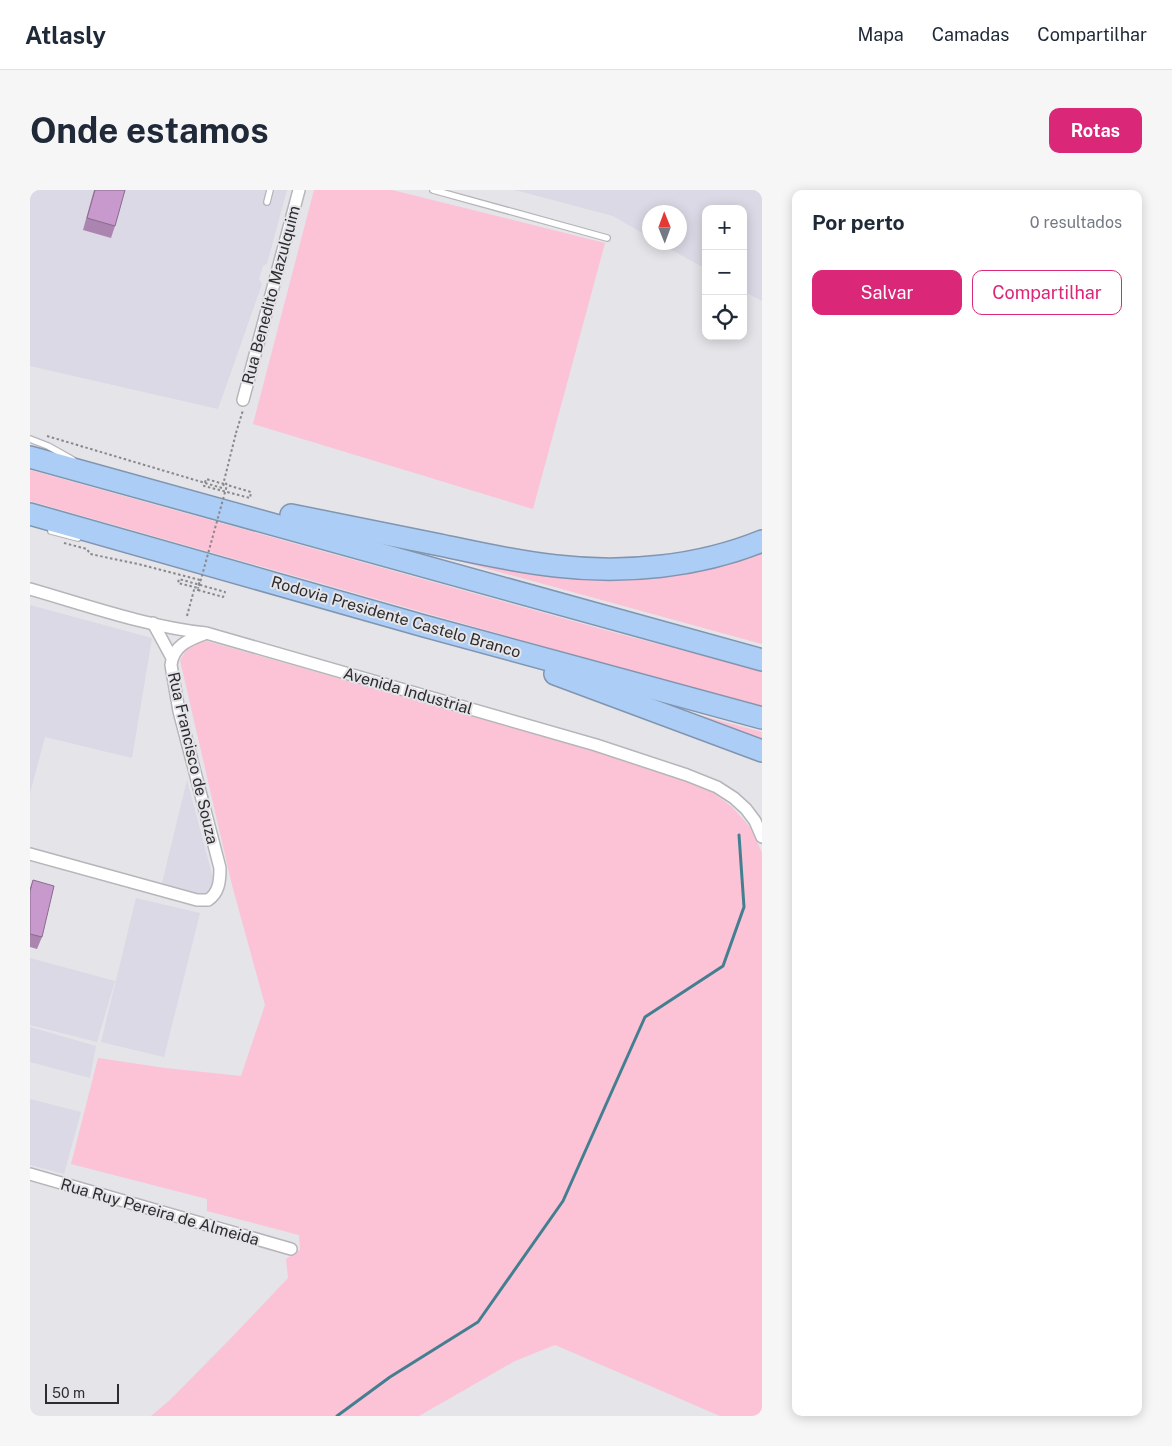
<!DOCTYPE html>
<html lang="pt">
<meta charset="utf-8">
<style>
body{margin:0;font-family:"Public Sans",sans-serif;background:#f6f6f7;color:#1f2937}
.controls{position:absolute;right:15px;top:15px;display:grid;overflow:hidden;border-radius:10px;box-shadow:0 2px 12px #0003}
.controls button{width:45px;height:45px;display:grid;place-items:center;padding:0;border:0;border-bottom:1px solid #e0e1e3;background:#fff;color:#1f2937;font:25px sans-serif}
.compass{position:absolute;left:612px;top:15px;width:45px;height:45px;border-radius:50%;background:#fff;box-shadow:0 2px 12px #0003;rotate:359deg}
.scale{position:absolute;left:15px;bottom:12px;width:74px;box-sizing:border-box;padding-left:5px;border:2px solid #2d2d2e;border-top:0;font-size:14px;line-height:18px;white-space:nowrap;color:#2d2d2e;-webkit-text-stroke:4px #e4e4e9;paint-order:stroke}
.list{margin:0;padding:0;list-style:none}
h2{display:flex;justify-content:space-between;align-items:center;height:65px;margin:0;padding:0 20px;font-size:21px}
h2 small{font-size:16px;font-weight:400;color:#747a83}
.actions{display:flex;gap:10px;padding:15px 20px}
.actions a{flex:1;padding:11px 0;border:1px solid #db2777;border-radius:10px;text-align:center;font-size:18px;color:#db2777}
.actions .main{background:#db2777;color:#fff}
.icon{flex:none;width:28px;height:28px;fill:none;stroke:currentColor;stroke-width:2;stroke-linecap:round;stroke-linejoin:round}
.map{position:relative;flex:none;width:732px;height:1226px;overflow:hidden;border-radius:10px}
header{display:flex;align-items:center;gap:30px;box-sizing:border-box;height:70px;padding:0 25px;background:#fff;border-bottom:1px solid #e0e1e3}
header strong{font-size:24px}
nav{display:flex;gap:28px;margin-inline-start:auto;font-size:18px}
.intro{display:flex;align-items:center;justify-content:space-between;box-sizing:border-box;height:120px;padding:0 30px}
h1{margin:0;font-size:35px}
.button{padding:12px 22px;border-radius:10px;background:#db2777;color:#fff;font-size:18px;font-weight:700}
main{display:flex;gap:30px;padding:0 30px}
aside{flex:1;background:#fff;border-radius:10px;box-shadow:0 2px 12px #0003}
.map>svg:first-child{display:block}
.built{fill:#dad9e5}
.green{fill:#fcc2d5}
.lines{fill:none;stroke-linecap:round;stroke-linejoin:round}
.stream{stroke:#437f91;stroke-width:3}
.lane-casing{stroke:#b6b6ba;stroke-width:8}
.street-casing{stroke:#b6b6ba;stroke-width:14}
.highway-casing{stroke:#8095af;stroke-width:24}
.path{stroke:#89898c;stroke-width:2;stroke-dasharray:2.5 2.5;stroke-linecap:butt}
.lane{stroke:#fff;stroke-width:5.5}
.street{stroke:#fff;stroke-width:11}
.highway{stroke:#accdf5;stroke-width:21}
.path-bridge{stroke:#89898c;stroke-width:2;stroke-dasharray:2.5 2.5;stroke-linecap:butt}
.wall{fill:#ab84af}
.building{fill:#c799cc;stroke:#8b6b8f}
.labels{text-anchor:middle;dominant-baseline:central;stroke-width:4;stroke-linejoin:round;paint-order:stroke}
.street-label{font-size:16px;fill:#2d2d2e;stroke:#e4e4e9}
</style>
<header>
<strong>Atlasly</strong>
<nav><a>Mapa</a><a>Camadas</a><a>Compartilhar</a></nav>
</header>
<div class="intro"><h1>Onde estamos</h1><a class="button">Rotas</a></div>
<main>
<div class="map">
<svg width="732" height="1226" viewBox="0 0 732 1226">
<rect width="100%" height="100%" fill="#e4e4e9"/>
<!-- built -->
<g class="built">
<path d="M0 0H257L237 74 233 76 229 89 232 94 188 219 0 176Z"/>
<path d="M485 0H732V111L713 101V19H676V79L629 53 650 52V22H620L619 47 583 26Z"/>
<path d="M0 415 122 448 102 568 15 547 0 603Z"/>
<path d="M157 590 183 688 181 699 171 706 132 693Z"/>
<path d="M106 708 170 723 134 867 71 852Z"/>
<path d="M0 768 85 791 67 852 0 835Z"/>
<path d="M0 837 66 856 60 888 0 872Z"/>
<path d="M0 909 51 922 34 984 0 975Z"/>
</g>
<!-- green -->
<g class="green">
<path d="M284 0H362L575 53 503 319 223 234Z"/>
<path d="M0 280 586 443 732 481V518L0 311Z"/>
<path d="M360 352 516 379 732 355V454Z"/>
<path d="M168 451H176L563 560 654 590 682 602 702 617 721 638 732 663V1226H690L525 1155 485 1171 389 1226H121L140 1210 205 1144 258 1088 256 1069 270 1060 269 1045 177 1021V1009L41 974 68 868 135 878 211 886 235 815 202 695 150 470 159 456Z"/>
<path d="M629 514 732 542V554Z"/>
</g>
<g class="lines">
<!-- stream -->
<path class="stream" d="M307 1226 360 1187 448 1132 533 1011 615 827 693 776 714 717 709 645"/>
<!-- lane casing -->
<g class="lane-casing">
<g id="lane">
<path d="M403 0 577 48"/>
<path d="M237 12 240 0"/>
<path d="M0 249 18 256 43 270"/>
<path d="M21 341 48 348"/>
</g>
</g>
<!-- street casing -->
<g class="street-casing">
<g id="street">
<path d="M213 210 269 0"/>
<path d="M0 399C56 415 118 437 176 443L566 555 657 585 687 597 704 608 716 619 725 631 732 647"/>
<path d="M123 433 142 468"/>
<path d="M0 664 167 710H178C189 703 190 691 190 678L149 521 141 475C143 456 158 450 174 444"/>
<path d="M0 984 261 1059"/>
</g>
</g>
<!-- highway casing -->
<g class="highway-casing">
<g id="highway">
<path d="M0 267 732 470"/>
<path d="M0 324 394 436 732 528"/>
<path d="M261 325C310 335 360 345 410 355 448 363 487 372 526 376 594 384 668 377 732 351"/>
<path d="M525 484 732 561"/>
</g>
</g>
<!-- path -->
<g class="path">
<path d="M206 243 213 220"/>
<path d="M17 246 192 298 194 294"/>
<path d="M34 353 57 359 60 364 108 374 170 390 168 398"/>
</g>
<!-- lane -->
<use href="#lane" class="lane"/>
<!-- street -->
<use href="#street" class="street"/>
<!-- highway -->
<use href="#highway" class="highway"/>
<!-- path-bridge -->
<g class="path-bridge">
<path d="M194 294 176 289 174 296 220 308 221 302 197 295"/>
<path d="M168 400 193 407 195 402 149 389 148 393 168 398"/>
<path d="M157 426 164 400H168L197 295 194 291 206 243"/>
</g>
</g>
<!-- wall -->
<g class="wall">
<path d="M64 0H95L85 36 81 48 53 40Z"/>
<path d="M3 690 12 747 7 759 0 757V698Z"/>
</g>
<!-- building -->
<g class="building">
<path d="M65 0H95L85 36 57 28Z"/>
<path d="M3 690 24 696 12 747 0 744V701Z"/>
</g>
<g class="labels">
<!-- street labels -->
<g class="street-label">
<text transform="translate(241 105) rotate(-75)">Rua Benedito Mazulquim</text>
<text transform="translate(366 427) rotate(16)">Rodovia Presidente Castelo Branco</text>
<text transform="translate(378 501) rotate(16)">Avenida Industrial</text>
<text transform="translate(163 568) rotate(77)">Rua Francisco de Souza</text>
<text transform="translate(130 1022) rotate(16)">Rua Ruy Pereira de Almeida</text>
</g>
</g>
</svg>
<div class="controls">
<button>+</button>
<button>−</button>
<button><svg class="icon" aria-label="locate" viewBox="0 0 24 24"><circle cx="12" cy="12" r="6"/><path d="M12 2v4M12 18v4M2 12h4M18 12h4"/></svg></button>
</div>
<svg class="compass" viewBox="-18 -18 36 36"><path d="M0-13l5 13h-10z" fill="#e53935"/><path d="M0 13l5-13h-10z" fill="#747a83"/></svg>
<div class="scale">50 m</div>
</div>
<aside>
<h2>Por perto<small>0 resultados</small></h2>
<ul class="list">
</ul>
<div class="actions"><a class="main">Salvar</a><a>Compartilhar</a></div>
</aside>
</main>
